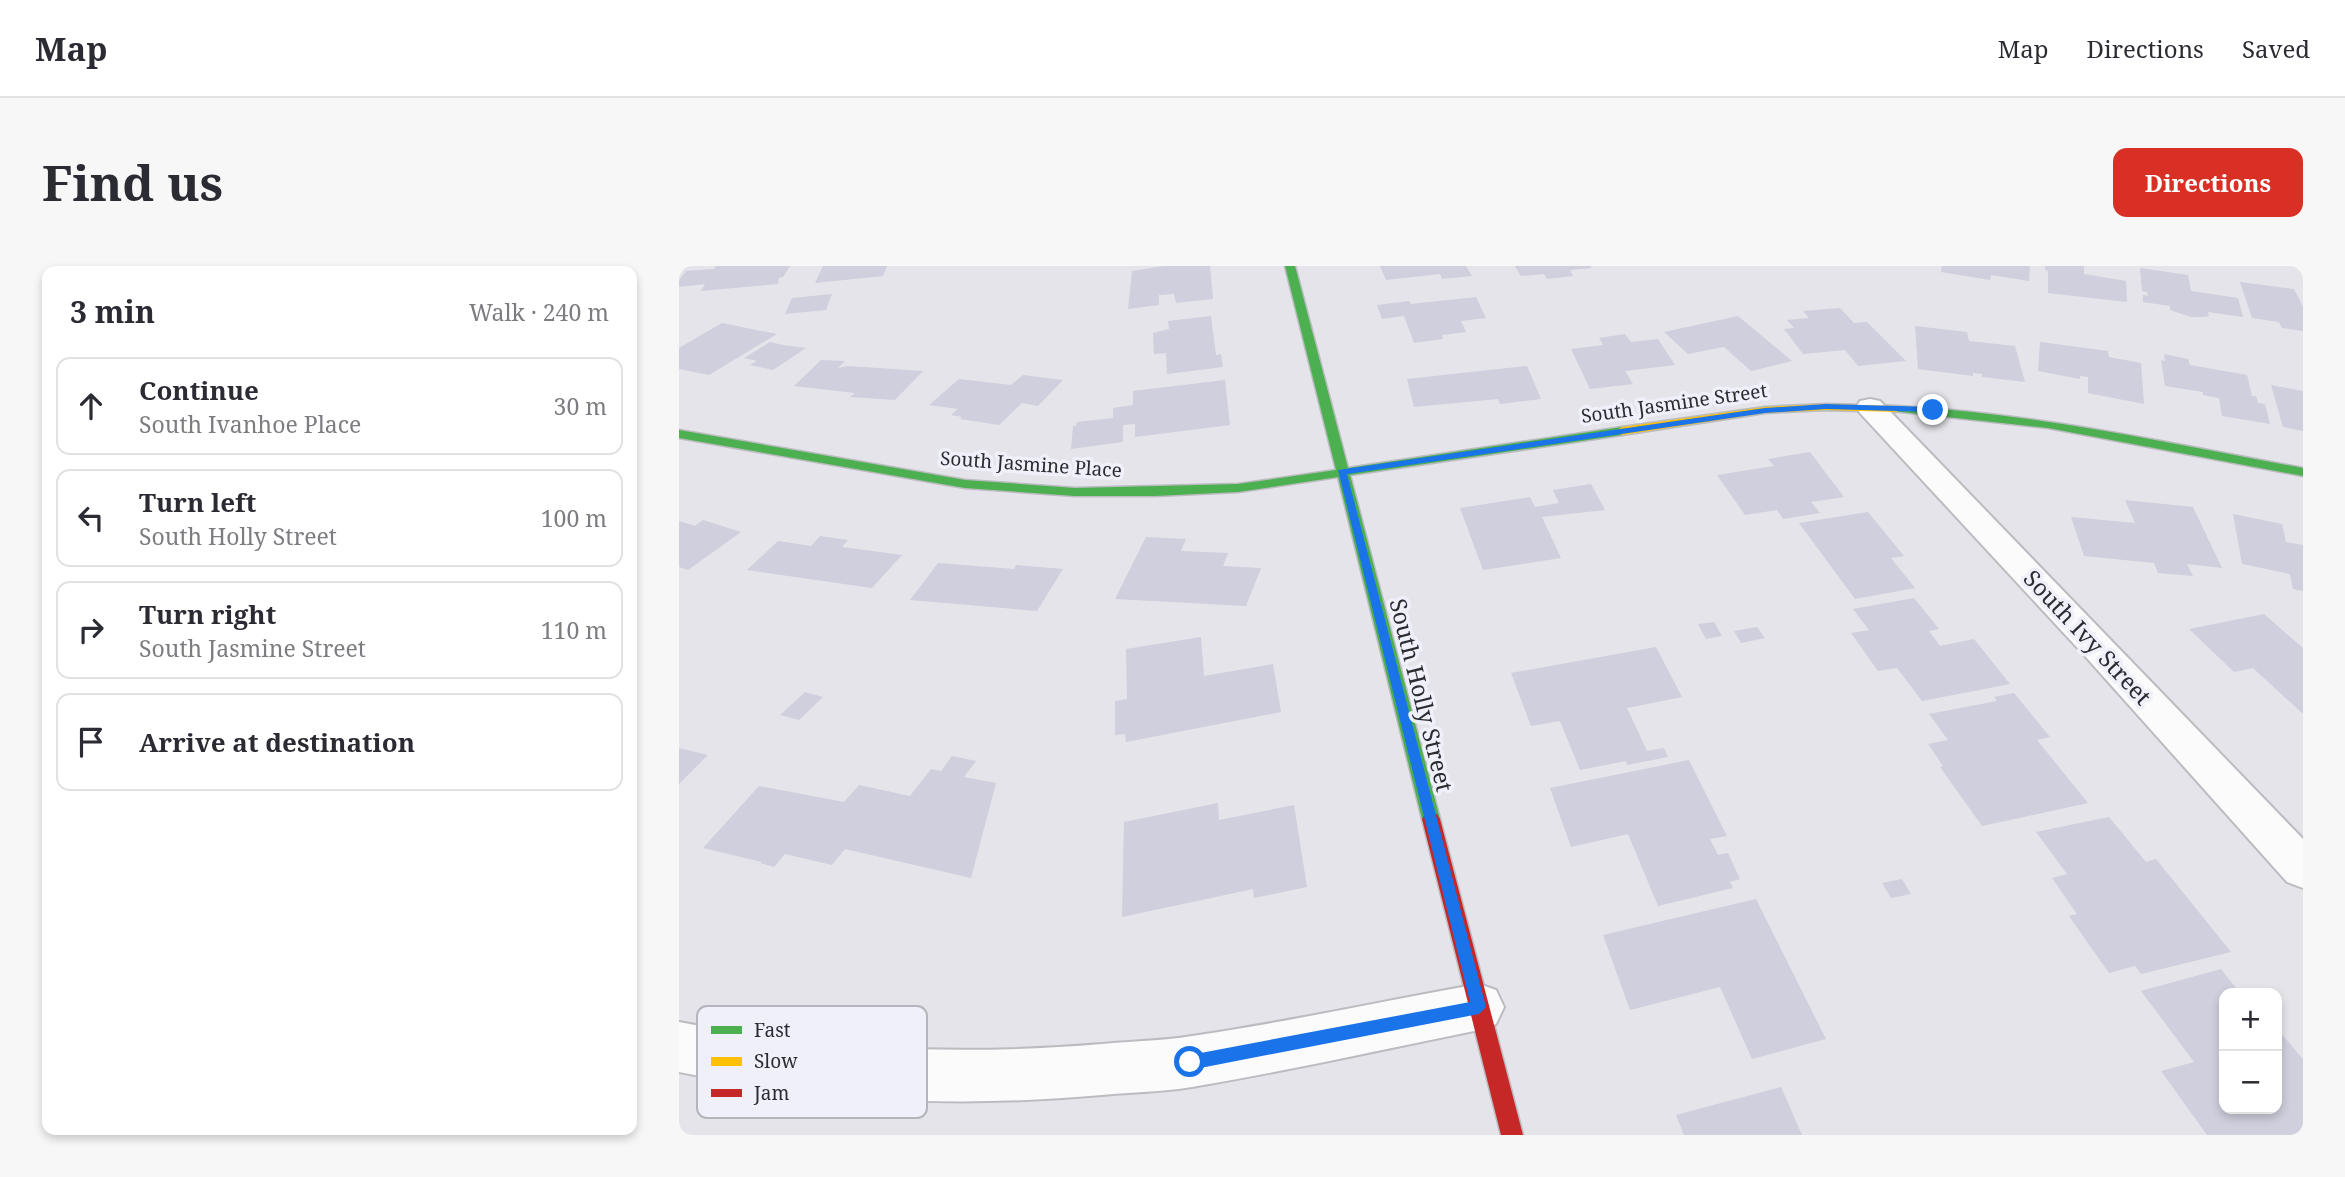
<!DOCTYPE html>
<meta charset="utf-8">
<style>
body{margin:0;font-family:"Noto Serif",serif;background:#f7f7f7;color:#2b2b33}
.controls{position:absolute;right:21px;bottom:21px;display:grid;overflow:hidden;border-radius:14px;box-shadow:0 4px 10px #0003}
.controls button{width:63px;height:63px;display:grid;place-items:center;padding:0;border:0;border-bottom:2px solid #e1e1e2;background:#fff;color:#2b2b33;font:35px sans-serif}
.stop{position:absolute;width:21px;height:21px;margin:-16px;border:5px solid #1a73e8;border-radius:50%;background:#fff}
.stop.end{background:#1a73e8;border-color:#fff;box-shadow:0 2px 7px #0008}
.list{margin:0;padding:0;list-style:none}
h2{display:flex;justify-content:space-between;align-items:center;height:91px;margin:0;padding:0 28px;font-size:30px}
h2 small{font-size:23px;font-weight:400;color:#7c7c81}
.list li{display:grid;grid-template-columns:46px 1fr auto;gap:21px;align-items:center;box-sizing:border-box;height:98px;margin:0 14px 14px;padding:0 14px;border:2px solid #e1e1e2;border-radius:14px}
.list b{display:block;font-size:26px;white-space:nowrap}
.list p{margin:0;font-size:23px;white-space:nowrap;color:#7c7c81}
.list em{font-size:23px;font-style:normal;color:#7c7c81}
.icon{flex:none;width:38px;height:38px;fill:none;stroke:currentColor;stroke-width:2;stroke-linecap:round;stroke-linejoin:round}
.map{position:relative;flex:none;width:1624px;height:869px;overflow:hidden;border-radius:14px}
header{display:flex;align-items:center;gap:42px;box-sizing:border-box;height:98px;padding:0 35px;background:#fff;border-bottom:2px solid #e1e1e2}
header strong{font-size:33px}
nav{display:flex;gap:38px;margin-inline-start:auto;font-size:24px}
.intro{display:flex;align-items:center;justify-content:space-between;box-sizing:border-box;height:168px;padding:0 42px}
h1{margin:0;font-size:49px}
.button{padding:18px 32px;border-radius:14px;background:#d93025;color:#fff;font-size:24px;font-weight:700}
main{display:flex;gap:42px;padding:0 42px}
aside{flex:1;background:#fff;border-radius:14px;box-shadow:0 4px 10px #0003}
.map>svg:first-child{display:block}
.building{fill:#cfcfdd}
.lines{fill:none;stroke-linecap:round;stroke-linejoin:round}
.street-casing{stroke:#bbbcc0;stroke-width:4}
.fast-casing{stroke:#bbbcc0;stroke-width:3}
.slow-casing{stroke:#bbbcc0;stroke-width:3}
.jam-casing{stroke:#bbbcc0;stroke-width:3}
.street{fill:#fbfbfc;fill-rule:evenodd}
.fast{fill:#4caf50;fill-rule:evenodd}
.slow{fill:#ffc107;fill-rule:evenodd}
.jam{fill:#c62828;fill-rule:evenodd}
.route{fill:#1a73e8}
.labels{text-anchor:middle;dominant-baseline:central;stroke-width:7;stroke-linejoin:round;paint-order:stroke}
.far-street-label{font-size:19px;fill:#2c2c30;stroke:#eff0fa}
.street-label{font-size:23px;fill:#2c2c30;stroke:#eff0fa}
.key{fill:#eff0fa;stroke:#b4b5bd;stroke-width:2}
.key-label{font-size:19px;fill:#2c2c30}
</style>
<header>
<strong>Map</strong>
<nav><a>Map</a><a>Directions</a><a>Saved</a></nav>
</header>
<div class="intro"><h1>Find us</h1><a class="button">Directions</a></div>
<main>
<aside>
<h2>3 min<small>Walk · 240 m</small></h2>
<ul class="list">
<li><svg class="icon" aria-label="ahead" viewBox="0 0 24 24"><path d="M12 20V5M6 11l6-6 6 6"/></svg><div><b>Continue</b><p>South Ivanhoe Place</p></div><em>30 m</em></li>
<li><svg class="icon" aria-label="left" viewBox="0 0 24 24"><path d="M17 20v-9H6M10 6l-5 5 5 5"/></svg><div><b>Turn left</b><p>South Holly Street</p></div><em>100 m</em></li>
<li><svg class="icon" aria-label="right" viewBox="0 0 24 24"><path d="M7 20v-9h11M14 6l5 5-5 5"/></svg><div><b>Turn right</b><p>South Jasmine Street</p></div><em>110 m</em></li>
<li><svg class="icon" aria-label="arrive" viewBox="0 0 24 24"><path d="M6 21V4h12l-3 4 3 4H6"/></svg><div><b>Arrive at destination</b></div></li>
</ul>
</aside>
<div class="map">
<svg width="1624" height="869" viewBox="0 0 1624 869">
<rect width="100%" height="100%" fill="#e4e4ea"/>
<!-- building -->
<g class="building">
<path d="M37 0H111L104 11 100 12 99 18 22 25 26 18 0 21V14L7 5 35 3Z"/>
<path d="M144 0H208L204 10 136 17Z"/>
<path d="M485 0H531L534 33 497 37 495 28 480 29V39L449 43 453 5Z"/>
<path d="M701 0H787L793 10 763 13 761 8 707 14Z"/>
<path d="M836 0H912V2L891 4 894 10 868 13 865 8 842 10Z"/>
<path d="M1263 0H1351L1350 15 1312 9 1311 14 1262 6Z"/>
<path d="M1366 0H1405V8L1447 15 1448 36 1369 27V5L1366 4Z"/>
<path d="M1461 2 1509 9 1512 25 1559 32 1564 51 1529 46 1530 50 1526 51H1512L1491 44V40L1464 36V29L1469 30 1468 26 1463 25Z"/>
<path d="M1561 16 1615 23 1624 41V65L1603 62 1600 56 1573 52Z"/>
<path d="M153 28 147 44 106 48 113 32Z"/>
<path d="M797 31 807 52 782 55 787 66 763 69 764 73 735 77 725 50 703 53 698 39 730 35 732 38Z"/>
<path d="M1161 42 1175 57 1188 56 1227 95 1179 100 1166 84 1124 88 1105 63 1115 62 1108 54 1130 52 1124 45Z"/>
<path d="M532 50 537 89 542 88 544 101 488 108 487 87 475 88 474 67 490 63 489 55Z"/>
<path d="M1059 50 1113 95 1072 105 1045 81 1009 88 985 66Z"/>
<path d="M43 57 98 68 30 109 0 103V82Z"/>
<path d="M1236 60 1288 66 1290 75 1336 80 1346 116 1303 111V108L1294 107V110L1239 103Z"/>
<path d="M946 68 952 76 979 73 996 99 946 105 954 118 911 123 892 83 924 79 920 72Z"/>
<path d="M91 76 104 79 127 82 94 104 71 99 78 95 65 92Z"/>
<path d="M1361 76 1429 85 1430 91 1462 97 1465 138 1409 127V111L1401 110V113L1359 105Z"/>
<path d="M1485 88 1509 93 1511 99 1568 109 1573 130H1577L1579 137 1586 138 1591 158 1543 150 1540 132 1524 129V126L1486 120 1482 94 1486 95Z"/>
<path d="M142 94 166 95 159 102 169 100 244 105 216 134 171 131 176 127 115 120Z"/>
<path d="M848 100 862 133 821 138 819 133 735 141 728 113Z"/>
<path d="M344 109 384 114 359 140 343 137 320 159 281 153 283 151 272 149 279 143 250 139 280 113 332 119Z"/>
<path d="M546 114 551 159 456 171V158L444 159V176L392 183 394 160H397L398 156 434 152V142L454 139V125Z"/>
<path d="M1592 119 1624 125V165L1604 161Z"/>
<path d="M1131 186 1165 231 1132 236 1141 247 1104 253 1098 244 1066 249 1038 209 1095 200 1089 193Z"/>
<path d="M912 218 926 244 863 251 882 292 804 304 781 242 851 231 856 241 880 237 874 224Z"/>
<path d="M1446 234 1514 241 1543 302 1508 298 1514 310 1479 307 1475 297 1405 290 1392 251 1456 257Z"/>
<path d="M1189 246 1225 290 1212 292 1236 322 1176 333 1120 257Z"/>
<path d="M1554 248 1603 258 1607 276 1624 279V325L1614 323 1611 308 1563 298Z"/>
<path d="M24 254 62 266 9 304 0 301V255L16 260Z"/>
<path d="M141 270 169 274 163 281 223 289 193 322 68 304 99 275 132 280Z"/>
<path d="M467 271 507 273 502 285 549 287 544 300 582 302 567 340 436 333Z"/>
<path d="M259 297 335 303 337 299 384 303 358 345 231 334Z"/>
<path d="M1235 332 1260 363 1250 365 1261 380 1295 373 1331 418 1243 435 1218 402 1199 405 1172 367 1190 364 1174 343Z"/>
<path d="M1585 348 1624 382V448L1574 402 1555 406 1510 363Z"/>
<path d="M1035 356 1043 370 1027 373 1019 358Z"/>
<path d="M1078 361 1086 372 1062 377 1055 365Z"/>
<path d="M522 371 525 410 594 398 602 446 447 476 446 468 436 469V435L448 433 447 383Z"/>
<path d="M977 381 1003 431 948 442 968 485 985 482 989 491 948 499 947 495 901 504 881 455 852 460 832 407Z"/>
<path d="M126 426 144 431 120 454 101 449Z"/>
<path d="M1335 427 1371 471 1358 474 1409 537 1303 560 1261 501 1264 500 1249 478 1269 474 1250 448 1318 435 1315 431Z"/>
<path d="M0 482 29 489 0 518Z"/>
<path d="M273 490 297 495 285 511 317 517 292 612 166 583 153 599 106 588 95 601 81 597 83 596 24 582 80 520 165 536 180 519 231 530 252 503 262 505Z"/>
<path d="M1010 494 1048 570 1031 573 1039 589 1049 587 1061 613 1051 616 1054 622 979 640 949 568 892 581 871 522Z"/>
<path d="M539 537 540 554 615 539 628 621 575 632 574 623 443 651 445 556Z"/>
<path d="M1430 551 1467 596 1477 593 1552 686 1462 708 1456 700 1430 707 1390 650 1398 648 1373 612 1388 608 1357 566Z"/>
<path d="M1223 613 1232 628 1212 632 1203 617Z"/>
<path d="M1077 633 1147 773 1073 793 1041 721 951 744 924 669Z"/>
<path d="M1542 703 1561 727H1545V843H1598V765H1600L1624 793V869H1528L1482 805 1515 796 1462 725Z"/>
<path d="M1102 821 1123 869H1005L997 849Z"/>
</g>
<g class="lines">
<!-- street casing -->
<g class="street-casing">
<g id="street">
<path d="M1191 133 1201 135 1624 573V622L1608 616 1406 390 1181 147 1177 141 1181 135Z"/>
<path d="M800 718 817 724 825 741 817 758 800 764C705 783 609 805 513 821 483 826 453 826 423 829 274 842 147 836 0 806V756C146 784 275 790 423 778 452 775 483 775 513 770 609 756 704 735 800 718Z"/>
</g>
</g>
<!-- fast casing -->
<g class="fast-casing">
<g id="fast">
<path d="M606 0H616L669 202 943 161 949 165 943 169 671 209 761 553 758 558 752 560 746 558 743 553 659 211 559 226 476 230H396L286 222 0 172V164L286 214 396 222 559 218 657 204Z"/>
<path d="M1217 140C1355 147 1489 177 1624 202V210L1369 162 1213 145 1211 143Z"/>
</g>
</g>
<!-- slow casing -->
<g class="slow-casing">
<path id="slow" d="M1147 138 1217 140 1223 143 1217 146 1147 144 1086 147 943 169 937 165 943 161 1086 141Z"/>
</g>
<!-- jam casing -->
<g class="jam-casing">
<path id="jam" d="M752 546 758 548 761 553 844 869H822L743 553 746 548Z"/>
</g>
<!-- street -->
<use href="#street" class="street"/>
<!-- fast -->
<use href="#fast" class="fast"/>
<!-- slow -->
<use href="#slow" class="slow"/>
<!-- jam -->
<use href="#jam" class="jam"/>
</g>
<!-- route -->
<path class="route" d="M1147 138 1254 141 1258 144 1254 146 1147 143 1086 147 668 208 807 741 800 748 511 804 505 801 503 796 505 791 511 789 791 736 659 204 1086 142Z"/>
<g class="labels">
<!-- far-street labels -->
<g class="far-street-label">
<text transform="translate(995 137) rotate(-8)">South Jasmine Street</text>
<text transform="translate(352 198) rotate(4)">South Jasmine Place</text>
</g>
<!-- street labels -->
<g class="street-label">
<text transform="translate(1409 371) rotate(47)">South Ivy Street</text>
<text transform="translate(743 429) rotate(76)">South Holly Street</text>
</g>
</g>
<!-- legend -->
<rect x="18" y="740" width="230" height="112" rx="10" class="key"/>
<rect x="32" y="760" width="31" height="8" fill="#4caf50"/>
<rect x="32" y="791" width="31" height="9" fill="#ffc107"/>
<rect x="32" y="823" width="31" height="8" fill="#c62828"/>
<g class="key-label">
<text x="75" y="771">Fast</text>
<text x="75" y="802">Slow</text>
<text x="75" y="834">Jam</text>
</g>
</svg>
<div class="controls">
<button>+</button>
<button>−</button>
</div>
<div class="stop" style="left:511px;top:796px"></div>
<div class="stop end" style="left:1254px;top:144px"></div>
</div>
</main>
